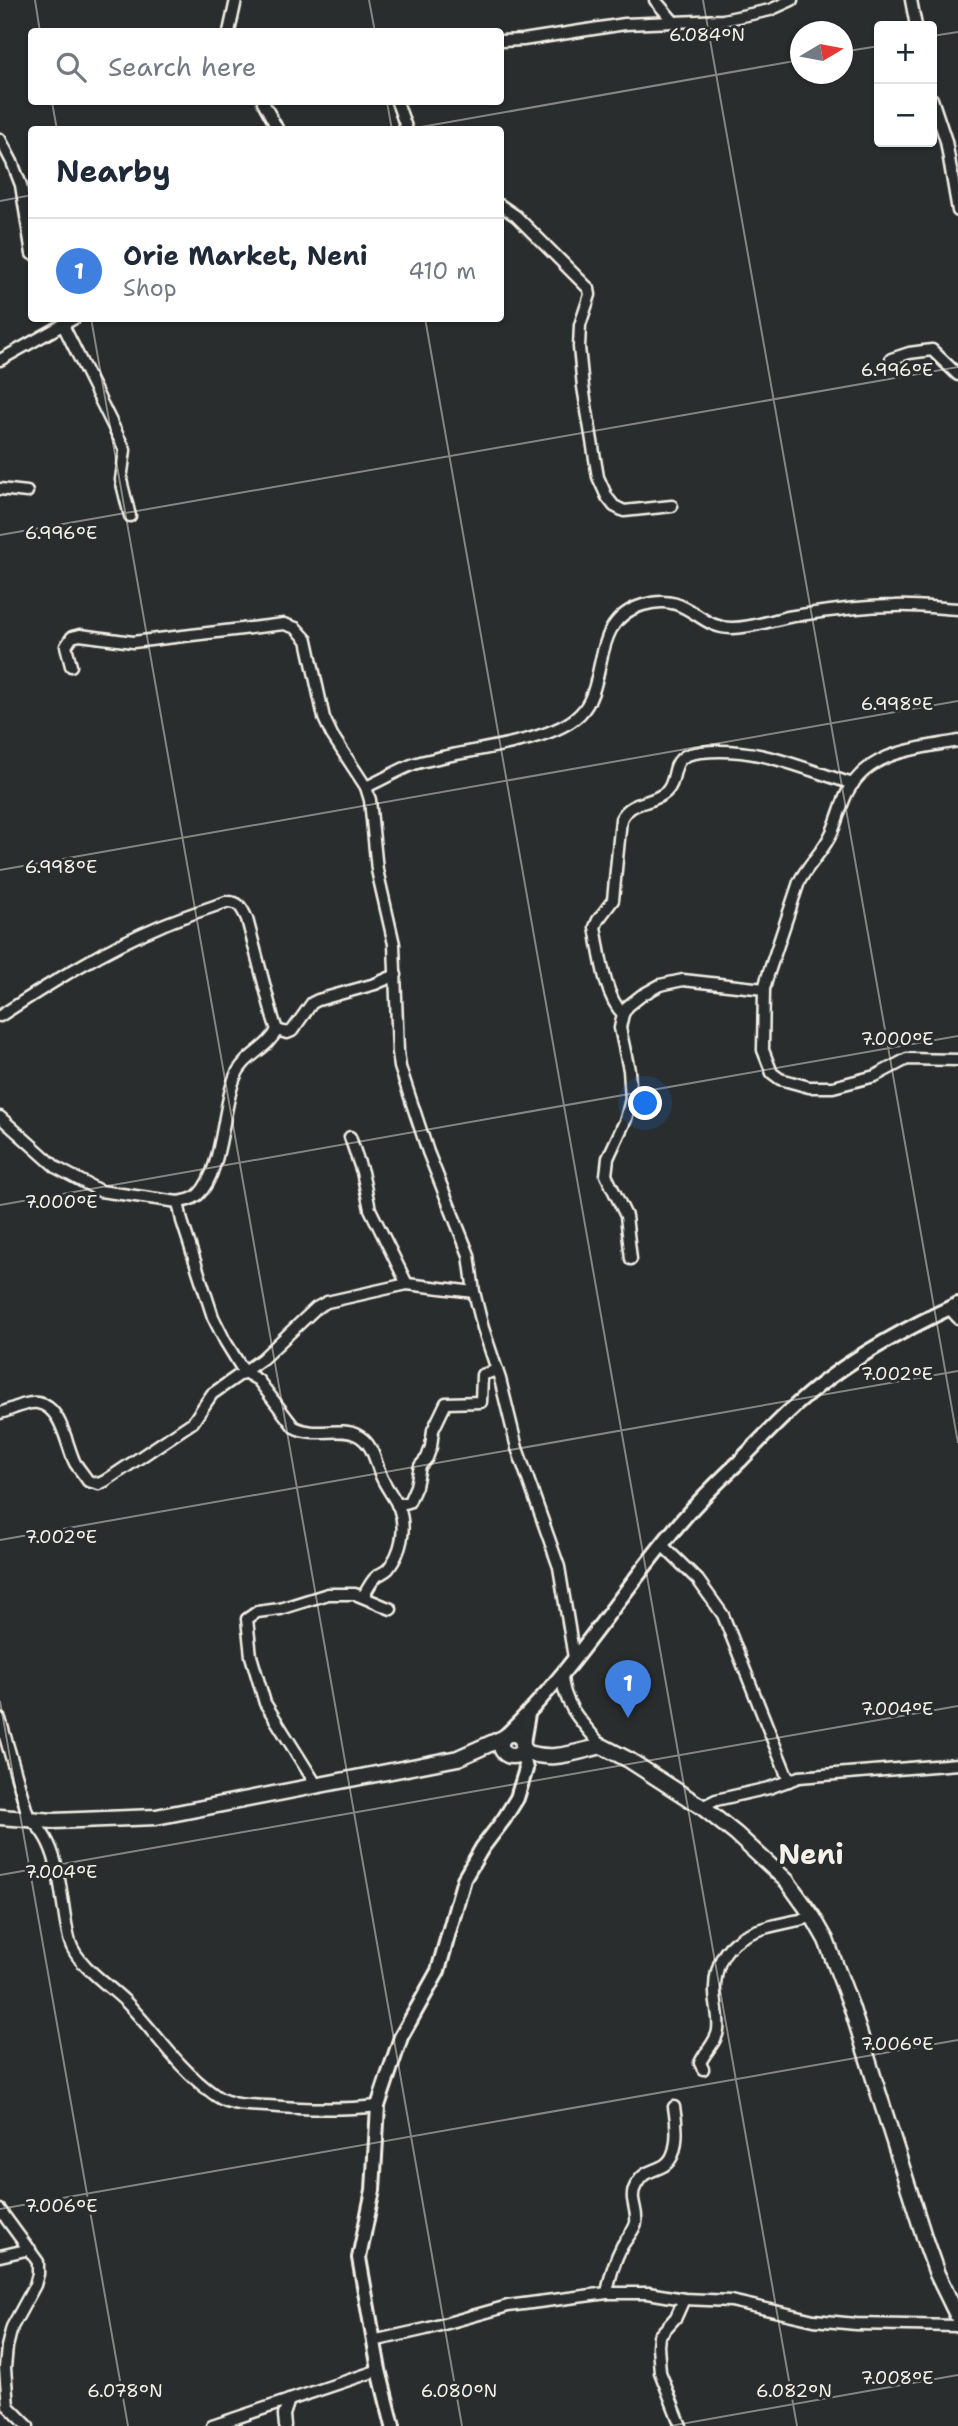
<!DOCTYPE html>
<meta charset="utf-8">
<style>
body{margin:0;font-family:"Shantell Sans",sans-serif;background:#f6f6f7;color:#1f2937}
.controls{position:absolute;right:21px;top:21px;display:grid;overflow:hidden;border-radius:7px;box-shadow:0 2px 5px #0004}
.controls button{width:63px;height:63px;display:grid;place-items:center;padding:0;border:0;border-bottom:2px solid #e0e1e3;background:#fff;color:#1f2937;font:35px sans-serif}
.compass{position:absolute;left:790px;top:21px;width:63px;height:63px;border-radius:50%;background:#fff;box-shadow:0 2px 5px #0004;rotate:80deg}
.you{position:absolute;left:646px;top:1104px;width:24px;height:24px;margin:-18px;border:5px solid #fff;border-radius:50%;background:#1a73e8;box-shadow:0 0 0 10px #1a73e833}
.badge{display:grid;place-items:center;width:46px;height:46px;border-radius:50%;background:#84754c;color:#fff;font-size:23px;font-weight:700}
.pin{position:absolute;translate:-50% -58px;filter:drop-shadow(0 2px 4px #0008)}
.pin::after{content:'';position:absolute;top:37px;width:24px;height:21px;background:inherit;clip-path:polygon(0 0,100% 0,50% 100%)}
.list{margin:0;padding:0;list-style:none}
h2{display:flex;justify-content:space-between;align-items:center;height:91px;margin:0;padding:0 28px;font-size:30px}
h2 small{font-size:23px;font-weight:400;color:#747a83}
.list li{display:grid;grid-template-columns:46px 1fr auto;gap:21px;align-items:center;box-sizing:border-box;height:105px;padding:0 28px;border-top:2px solid #e0e1e3}
.list b{display:block;font-size:26px;white-space:nowrap}
.list p{margin:0;font-size:23px;white-space:nowrap;color:#747a83}
.list em{font-size:23px;font-style:normal;color:#747a83}
.icon{flex:none;width:38px;height:38px;fill:none;stroke:currentColor;stroke-width:2;stroke-linecap:round;stroke-linejoin:round}
.map{position:relative;flex:none;width:958px;height:2426px;overflow:hidden}
.search{position:absolute;background:#fff;box-shadow:0 2px 5px #0004;left:28px;top:28px;width:476px;height:77px;display:flex;align-items:center;gap:18px;box-sizing:border-box;padding:0 24px;border-radius:7px;color:#747a83;font-size:26px}
.panel{position:absolute;background:#fff;box-shadow:0 2px 5px #0004;left:28px;top:126px;width:476px;height:196px;border-radius:7px}
.map>svg:first-child{display:block}
.lines{fill:none;stroke-linecap:round;stroke-linejoin:round}
.minor-casing{stroke:#f4f1e8;stroke-width:15}
.tertiary-casing{stroke:#f4f1e8;stroke-width:18}
.secondary-casing{stroke:#f4f1e8;stroke-width:19}
.minor{stroke:#2a2d2e;stroke-width:10}
.tertiary{stroke:#2a2d2e;stroke-width:12}
.secondary{stroke:#2a2d2e;stroke-width:14}
.ticks{fill:none;stroke:#f4f1e8;stroke-width:2;stroke-opacity:0.45}
.labels{text-anchor:middle;dominant-baseline:central;stroke-width:6;stroke-linejoin:round;paint-order:stroke}
.district-label{font-size:28px;font-weight:bold;fill:#f4f1e8;stroke:#2a2d2e}
.ticks-label{font-size:18px;text-anchor:middle;fill:#f4f1e8;stroke:#2a2d2e;stroke-width:6;stroke-linejoin:round;paint-order:stroke}
</style>
<div class="map">
<svg width="958" height="2426" viewBox="0 0 958 2426">
<rect width="100%" height="100%" fill="#2a2d2e"/>
<filter id="ink" filterUnits="userSpaceOnUse"><feTurbulence type="fractalNoise" baseFrequency=".0143" numOctaves="2"/><feDisplacementMap in="SourceGraphic" scale="14" xChannelSelector="R" yChannelSelector="G"/><feConvolveMatrix kernelMatrix="1 2 1 2 8 2 1 2 1" color-interpolation-filters="sRGB"/></filter>
<g filter="url(#ink)">
<g class="lines">
<!-- minor casing -->
<g class="minor-casing">
<g id="minor">
<path d="M655 0 673 21"/>
<path d="M911 0 916 26"/>
<path d="M229 32 236 0"/>
<path d="M500 41 523 40 625 24 723 20 770 10 792 0"/>
<path d="M932 99 946 141 958 211"/>
<path d="M263 102 278 130"/>
<path d="M397 102 407 130"/>
<path d="M0 139 12 162 21 185 32 254"/>
<path d="M500 205 516 216 589 289 590 295 580 325 579 347 583 387 598 477 607 497 614 506 624 511 672 506"/>
<path d="M63 325 125 450 121 480 130 516"/>
<path d="M891 359 909 353 932 350 958 375"/>
<path d="M0 360 75 318"/>
<path d="M0 489 27 492"/>
<path d="M71 666 66 646 72 637 80 635 133 642 284 624 296 628 307 640 324 718 332 735 366 787 370 800 377 870 394 944 398 1052 400 1067 428 1152 469 1255 474 1292 483 1328 500 1379 517 1448 559 1567 574 1658"/>
<path d="M958 741C917 749 871 750 848 791 841 804 838 819 832 832 824 851 808 864 799 882L767 978 764 989 763 1050 772 1073 780 1079 809 1087H833L875 1076 907 1059 958 1060"/>
<path d="M366 787C382 780 398 770 414 764 456 750 550 745 580 714 610 684 588 621 643 605 689 591 697 629 732 628 754 628 773 619 794 616 826 611 862 606 894 606 916 605 937 608 958 609"/>
<path d="M623 1014C604 996 600 952 595 927L598 920 613 900 621 819C630 800 651 805 666 792 676 783 672 767 681 759 686 754 694 753 701 752 759 746 800 768 853 784"/>
<path d="M0 1016C51 983 104 949 160 926 181 917 204 910 226 902 239 901 242 908 247 919L273 1018 277 1030 287 1033 292 1031 312 1003 318 1000 375 984 396 975"/>
<path d="M0 1117 57 1168 100 1191 178 1202C185 1201 192 1200 198 1195 223 1171 222 1108 235 1077 244 1055 267 1050 277 1030"/>
<path d="M350 1137 362 1172 370 1209 407 1284"/>
<path d="M178 1202 182 1221 213 1317 225 1341 244 1372 258 1380 294 1427C315 1438 340 1426 357 1435 373 1443 375 1461 381 1476 386 1488 395 1498 399 1508 407 1529 401 1553 388 1569 384 1573 378 1574 375 1578 370 1583 367 1591 363 1596"/>
<path d="M631 1259 626 1216 606 1175 608 1158 626 1119 631 1099 629 1070 620 1028 623 1014 628 1006 642 995 660 985 683 980 764 989"/>
<path d="M949 1308 958 1318"/>
<path d="M0 1413C11 1410 27 1401 38 1403 62 1407 66 1445 75 1463 79 1469 84 1475 88 1481L99 1484 105 1481 193 1422 212 1394 262 1359 316 1308 327 1302 407 1284 474 1292"/>
<path d="M397 1505 409 1502 416 1486 420 1466 427 1458 431 1447 433 1430 446 1403 481 1402 482 1375 497 1370"/>
<path d="M662 1545 698 1580 723 1615 789 1781"/>
<path d="M562 1674C562 1704 583 1724 602 1746"/>
<path d="M0 1719 29 1819C64 1844 59 1904 70 1942 77 1965 110 1986 127 2003 156 2033 178 2068 211 2092 216 2096 224 2101 230 2102 241 2106 255 2105 267 2106 304 2109 341 2110 378 2106"/>
<path d="M317 1786 265 1703 251 1656 247 1619 257 1612 280 1609 328 1594H355L391 1609"/>
<path d="M702 1807 716 1800 769 1788 799 1777 958 1764"/>
<path d="M703 2069 700 2063C705 2052 717 2041 718 2030 720 2016 714 2002 715 1987 717 1929 767 1928 813 1917"/>
<path d="M0 2210 38 2262V2274L35 2285 12 2327 7 2347 5 2368 8 2406 28 2426"/>
<path d="M0 2256 30 2249"/>
<path d="M607 2293C610 2276 614 2261 622 2246 626 2239 634 2231 636 2223 638 2208 628 2199 636 2185 644 2171 649 2173 661 2167 681 2159 677 2123 674 2107"/>
<path d="M373 2341 426 2329 508 2306 607 2293H648L684 2299 731 2301 814 2320 856 2324 958 2326"/>
<path d="M212 2426 379 2370"/>
<path d="M285 2426 284 2415 289 2400"/>
<path d="M681 2426 660 2372 658 2346 659 2336 676 2317 684 2299"/>
</g>
</g>
<!-- tertiary casing -->
<g class="tertiary-casing">
<g id="tertiary">
<path d="M506 1735C574 1671 623 1588 684 1518 701 1498 721 1479 740 1461 768 1432 796 1402 829 1378 869 1348 913 1325 958 1304"/>
<path d="M523 1743 528 1714"/>
<path d="M393 2426 379 2370 359 2258 373 2190 378 2106 401 2037 438 1971 464 1879 482 1848 504 1819 517 1798 526 1769 524 1760 519 1755"/>
</g>
</g>
<!-- secondary casing -->
<g class="secondary-casing">
<g id="secondary">
<circle cx="512" cy="1745" r="11"/>
<path d="M522 1751C552 1762 572 1753 602 1746L629 1760 702 1807 736 1834 787 1881 813 1917 826 1940 851 2006 926 2243 937 2274 958 2317"/>
<path d="M0 1817 54 1821 156 1817 458 1758 503 1738"/>
</g>
</g>
<!-- minor -->
<use href="#minor" class="minor"/>
<!-- tertiary -->
<use href="#tertiary" class="tertiary"/>
<!-- secondary -->
<use href="#secondary" class="secondary"/>
</g>
</g>
<!-- ticks -->
<path class="ticks" d="M35 0 40 32M369 0 375 32M703 0 958 1443M932 36 958 32M842 52 879 46M52 102 57 130M387 102 392 130M404 130 800 60M0 201 32 195M91 318 462 2426M425 318 797 2426M0 535 958 367M0 870 958 701M0 1205 958 1036M0 1540 958 1371M0 1701 128 2426M0 1875 958 1706M0 2209 958 2040M670 2426 958 2375"/>
<g class="labels">
<!-- district labels -->
<g class="district-label">
<text x="811" y="1854">Neni</text>
</g>
</g>
<g class="ticks-label">
<text x="707" y="41">6.084°N</text>
<text x="897" y="376">6.996°E</text>
<text x="61" y="539">6.996°E</text>
<text x="897" y="710">6.998°E</text>
<text x="61" y="873">6.998°E</text>
<text x="897" y="1045">7.000°E</text>
<text x="61" y="1208">7.000°E</text>
<text x="897" y="1380">7.002°E</text>
<text x="61" y="1543">7.002°E</text>
<text x="897" y="1715">7.004°E</text>
<text x="61" y="1878">7.004°E</text>
<text x="897" y="2050">7.006°E</text>
<text x="61" y="2212">7.006°E</text>
<text x="897" y="2384">7.008°E</text>
<text x="125" y="2397">6.078°N</text>
<text x="459" y="2397">6.080°N</text>
<text x="794" y="2397">6.082°N</text>
</g>
</svg>
<div class="controls">
<button>+</button>
<button>−</button>
</div>
<svg class="compass" viewBox="-18 -18 36 36"><path d="M0-13l5 13h-10z" fill="#e53935"/><path d="M0 13l5-13h-10z" fill="#747a83"/></svg>
<div class="you"></div>
<div class="pin badge" style="left:628px;top:1718px;background:#3f7fe0">1</div>
<div class="search"><svg class="icon" aria-label="search" viewBox="0 0 24 24"><circle cx="10" cy="10" r="6"/><path d="M15 15l6 6"/></svg>Search here</div>
<section class="panel">
<h2>Nearby<small></small></h2>
<ul class="list">
<li><span class="badge" style="background:#3f7fe0">1</span><div><b>Orie Market, Neni</b><p>Shop</p></div><em>410 m</em></li>
</ul>
</section>
</div>
